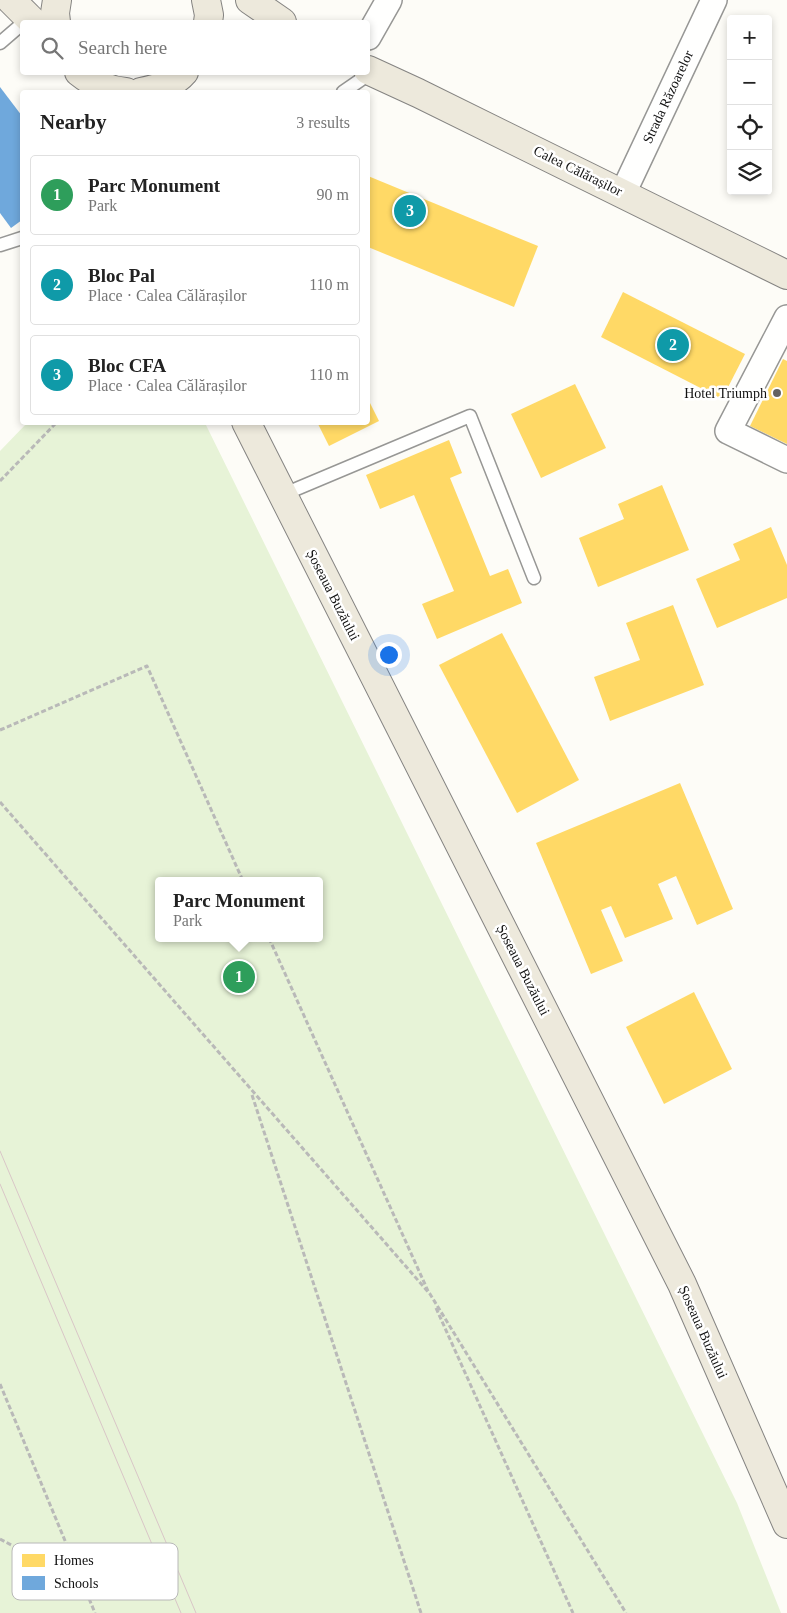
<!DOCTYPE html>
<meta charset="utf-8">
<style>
body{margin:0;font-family:Georgia,serif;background:#f6f6f6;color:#222}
.controls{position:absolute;right:15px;top:15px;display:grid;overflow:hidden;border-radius:5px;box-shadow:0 2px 8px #0003}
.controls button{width:45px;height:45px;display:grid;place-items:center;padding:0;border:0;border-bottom:1px solid #e0e0e0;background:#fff;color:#222;font:25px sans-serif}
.you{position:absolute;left:388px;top:654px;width:18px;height:18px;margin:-12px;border:4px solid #fff;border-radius:50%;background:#1a73e8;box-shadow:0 0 0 8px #1a73e833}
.badge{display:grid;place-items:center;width:32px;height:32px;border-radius:50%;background:#7c3aed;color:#fff;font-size:16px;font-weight:700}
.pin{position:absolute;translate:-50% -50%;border:2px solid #fff;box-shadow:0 1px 5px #0006}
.popup{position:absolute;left:155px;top:877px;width:168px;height:65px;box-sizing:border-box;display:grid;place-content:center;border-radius:5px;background:#fff;filter:drop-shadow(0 1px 4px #0005);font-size:16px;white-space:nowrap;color:#767676}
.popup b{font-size:19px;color:#222}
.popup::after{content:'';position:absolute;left:50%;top:100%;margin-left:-10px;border:10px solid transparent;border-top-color:#fff}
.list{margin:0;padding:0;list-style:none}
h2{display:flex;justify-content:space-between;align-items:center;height:65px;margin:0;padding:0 20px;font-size:21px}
h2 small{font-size:16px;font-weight:400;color:#767676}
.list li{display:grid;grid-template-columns:32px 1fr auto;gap:15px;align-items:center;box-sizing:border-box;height:80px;margin:0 10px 10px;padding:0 10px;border:1px solid #e0e0e0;border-radius:5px}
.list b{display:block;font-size:19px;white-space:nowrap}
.list p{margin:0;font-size:16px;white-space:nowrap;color:#767676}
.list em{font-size:16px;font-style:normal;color:#767676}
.icon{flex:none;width:28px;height:28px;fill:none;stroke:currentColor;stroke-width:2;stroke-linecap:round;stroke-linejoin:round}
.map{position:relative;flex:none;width:787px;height:1613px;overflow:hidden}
.search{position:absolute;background:#fff;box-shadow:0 2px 8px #0003;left:20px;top:20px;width:350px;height:55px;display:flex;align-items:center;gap:12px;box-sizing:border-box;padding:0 18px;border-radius:5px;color:#767676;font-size:19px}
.panel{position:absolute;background:#fff;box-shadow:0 2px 8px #0003;left:20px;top:90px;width:350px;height:335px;border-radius:5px}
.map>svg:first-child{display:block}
.green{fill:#e7f3d7;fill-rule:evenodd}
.homes{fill:#ffd966}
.schools{fill:#6fa8dc}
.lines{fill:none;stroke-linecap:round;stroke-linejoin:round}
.lane-casing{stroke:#979795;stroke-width:15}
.street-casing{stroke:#979795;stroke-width:28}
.primary-casing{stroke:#858482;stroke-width:30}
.path{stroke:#b9b9b8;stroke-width:3;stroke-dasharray:5 2.5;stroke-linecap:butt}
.lane{stroke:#fffffe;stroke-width:12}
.street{stroke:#fffffe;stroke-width:25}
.primary{stroke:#ede9dc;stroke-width:28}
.tram{stroke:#d9c6c7;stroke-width:1}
.poi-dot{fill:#646362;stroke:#fff;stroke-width:2}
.labels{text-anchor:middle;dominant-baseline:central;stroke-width:5;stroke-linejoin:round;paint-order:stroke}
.street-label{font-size:14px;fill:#111;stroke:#fff}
.poi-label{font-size:14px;fill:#111;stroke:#fff;text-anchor:end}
.key{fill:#fff;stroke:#b8b8b8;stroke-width:1}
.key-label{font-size:14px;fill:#111}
</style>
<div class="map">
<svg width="787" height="1613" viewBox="0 0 787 1613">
<rect width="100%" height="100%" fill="#fdfcf7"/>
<!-- green -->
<path class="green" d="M27 423H205L737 1503 781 1613H0V451ZM159 881H319V938H159Z"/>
<!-- homes -->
<g class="homes">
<path d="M368 176 538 246 514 307 368 247Z"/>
<path d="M623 292 745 354 722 399 601 337Z"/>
<path d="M783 359 787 361V444L750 426Z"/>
<path d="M575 384 606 448 541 478 511 414Z"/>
<path d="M368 399 379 421 329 446 317 422H368Z"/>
<path d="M449 440 462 473 450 478 490 576 508 569 522 603 437 639 422 604 454 591 414 495 380 509 366 475Z"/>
<path d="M662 485 689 550 598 587 579 538 624 519 618 504Z"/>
<path d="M771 527 787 565V598L717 628 696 579 740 560 733 544Z"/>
<path d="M673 605 704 685 610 721 594 677 640 660 626 623Z"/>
<path d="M502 633 579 780 517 813 439 665Z"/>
<path d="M680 783 733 909 697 925 676 876 658 884 673 919 625 938 611 906 601 910 623 961 591 974 536 843Z"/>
<path d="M694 992 732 1069 664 1104 626 1027Z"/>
</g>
<!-- schools -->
<path class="schools" d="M0 87 22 116V220L11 228 0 213Z"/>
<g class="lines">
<!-- lane casing -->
<g class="lane-casing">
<g id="lane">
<path d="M0 43 22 24"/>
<path d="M343 92 372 72"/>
<path d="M0 245 22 238"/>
<path d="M282 495 470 416 534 578"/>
</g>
</g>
<!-- street casing -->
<g class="street-casing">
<g id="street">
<path d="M368 37 389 0"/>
<path d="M623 193 714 0"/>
<path d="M787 318 728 431 787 460"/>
</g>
</g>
<!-- primary casing -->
<g class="primary-casing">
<g id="primary">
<path d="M11 0 33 22"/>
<path d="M206 0 209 15 208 22"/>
<path d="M250 0 282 22"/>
<path d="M56 22 55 13 57 0"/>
<path d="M368 70 418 93 787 275"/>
<path d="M79 72C94 84 108 91 126 92"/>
<path d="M141 92C156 89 173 85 184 72"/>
<path d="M246 422 682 1284 787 1524"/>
</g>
</g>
<!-- path -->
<g class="path">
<path d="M0 481 57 422"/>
<path d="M0 730 147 666 243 881"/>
<path d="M0 802 430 1294 626 1613"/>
<path d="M269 938 428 1291"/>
<path d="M252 1095 421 1613"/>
<path d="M436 1308 573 1613"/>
<path d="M0 1384 95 1613"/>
<path d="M0 1539 81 1582"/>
</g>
<!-- lane -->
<use href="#lane" class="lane"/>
<!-- street -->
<use href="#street" class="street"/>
<!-- primary -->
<use href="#primary" class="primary"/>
<!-- tram -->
<g class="tram">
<path d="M0 1151 196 1613"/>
<path d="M0 1184 181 1613"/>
</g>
</g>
<!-- markers -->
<circle class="poi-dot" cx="777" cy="393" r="5"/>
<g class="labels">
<!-- street labels -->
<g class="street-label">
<text transform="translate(668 97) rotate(-65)">Strada Răzoarelor</text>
<text transform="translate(578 171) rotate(26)">Calea Călărașilor</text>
<text transform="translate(333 595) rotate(63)">Șoseaua Buzăului</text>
<text transform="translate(523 970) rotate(63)">Șoseaua Buzăului</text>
<text transform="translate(703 1332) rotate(66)">Șoseaua Buzăului</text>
</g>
<!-- poi labels -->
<g class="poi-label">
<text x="767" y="393">Hotel Triumph</text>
</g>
</g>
<!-- legend -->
<rect x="12" y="1543" width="166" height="57" rx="8" class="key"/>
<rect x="22" y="1554" width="23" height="13" fill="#ffd966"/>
<rect x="22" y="1576" width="23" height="14" fill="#6fa8dc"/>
<g class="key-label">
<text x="54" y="1565">Homes</text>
<text x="54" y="1588">Schools</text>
</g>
</svg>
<div class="controls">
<button>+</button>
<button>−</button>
<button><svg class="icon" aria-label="locate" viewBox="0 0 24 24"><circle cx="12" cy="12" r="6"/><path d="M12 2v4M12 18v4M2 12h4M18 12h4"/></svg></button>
<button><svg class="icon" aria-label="layers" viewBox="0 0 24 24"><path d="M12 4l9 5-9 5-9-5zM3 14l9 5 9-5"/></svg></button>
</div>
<div class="you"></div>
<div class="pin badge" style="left:239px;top:977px;background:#2e9e5b">1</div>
<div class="popup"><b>Parc Monument</b>Park</div>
<div class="pin badge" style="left:673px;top:345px;background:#0f9aa8">2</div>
<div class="pin badge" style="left:410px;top:211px;background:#0f9aa8">3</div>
<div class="search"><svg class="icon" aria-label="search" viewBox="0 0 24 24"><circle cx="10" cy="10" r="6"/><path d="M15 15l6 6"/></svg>Search here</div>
<section class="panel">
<h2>Nearby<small>3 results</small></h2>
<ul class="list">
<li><span class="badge" style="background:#2e9e5b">1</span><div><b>Parc Monument</b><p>Park</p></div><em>90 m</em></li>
<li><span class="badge" style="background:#0f9aa8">2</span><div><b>Bloc Pal</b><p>Place · Calea Călărașilor</p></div><em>110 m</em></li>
<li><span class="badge" style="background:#0f9aa8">3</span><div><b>Bloc CFA</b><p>Place · Calea Călărașilor</p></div><em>110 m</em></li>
</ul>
</section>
</div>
